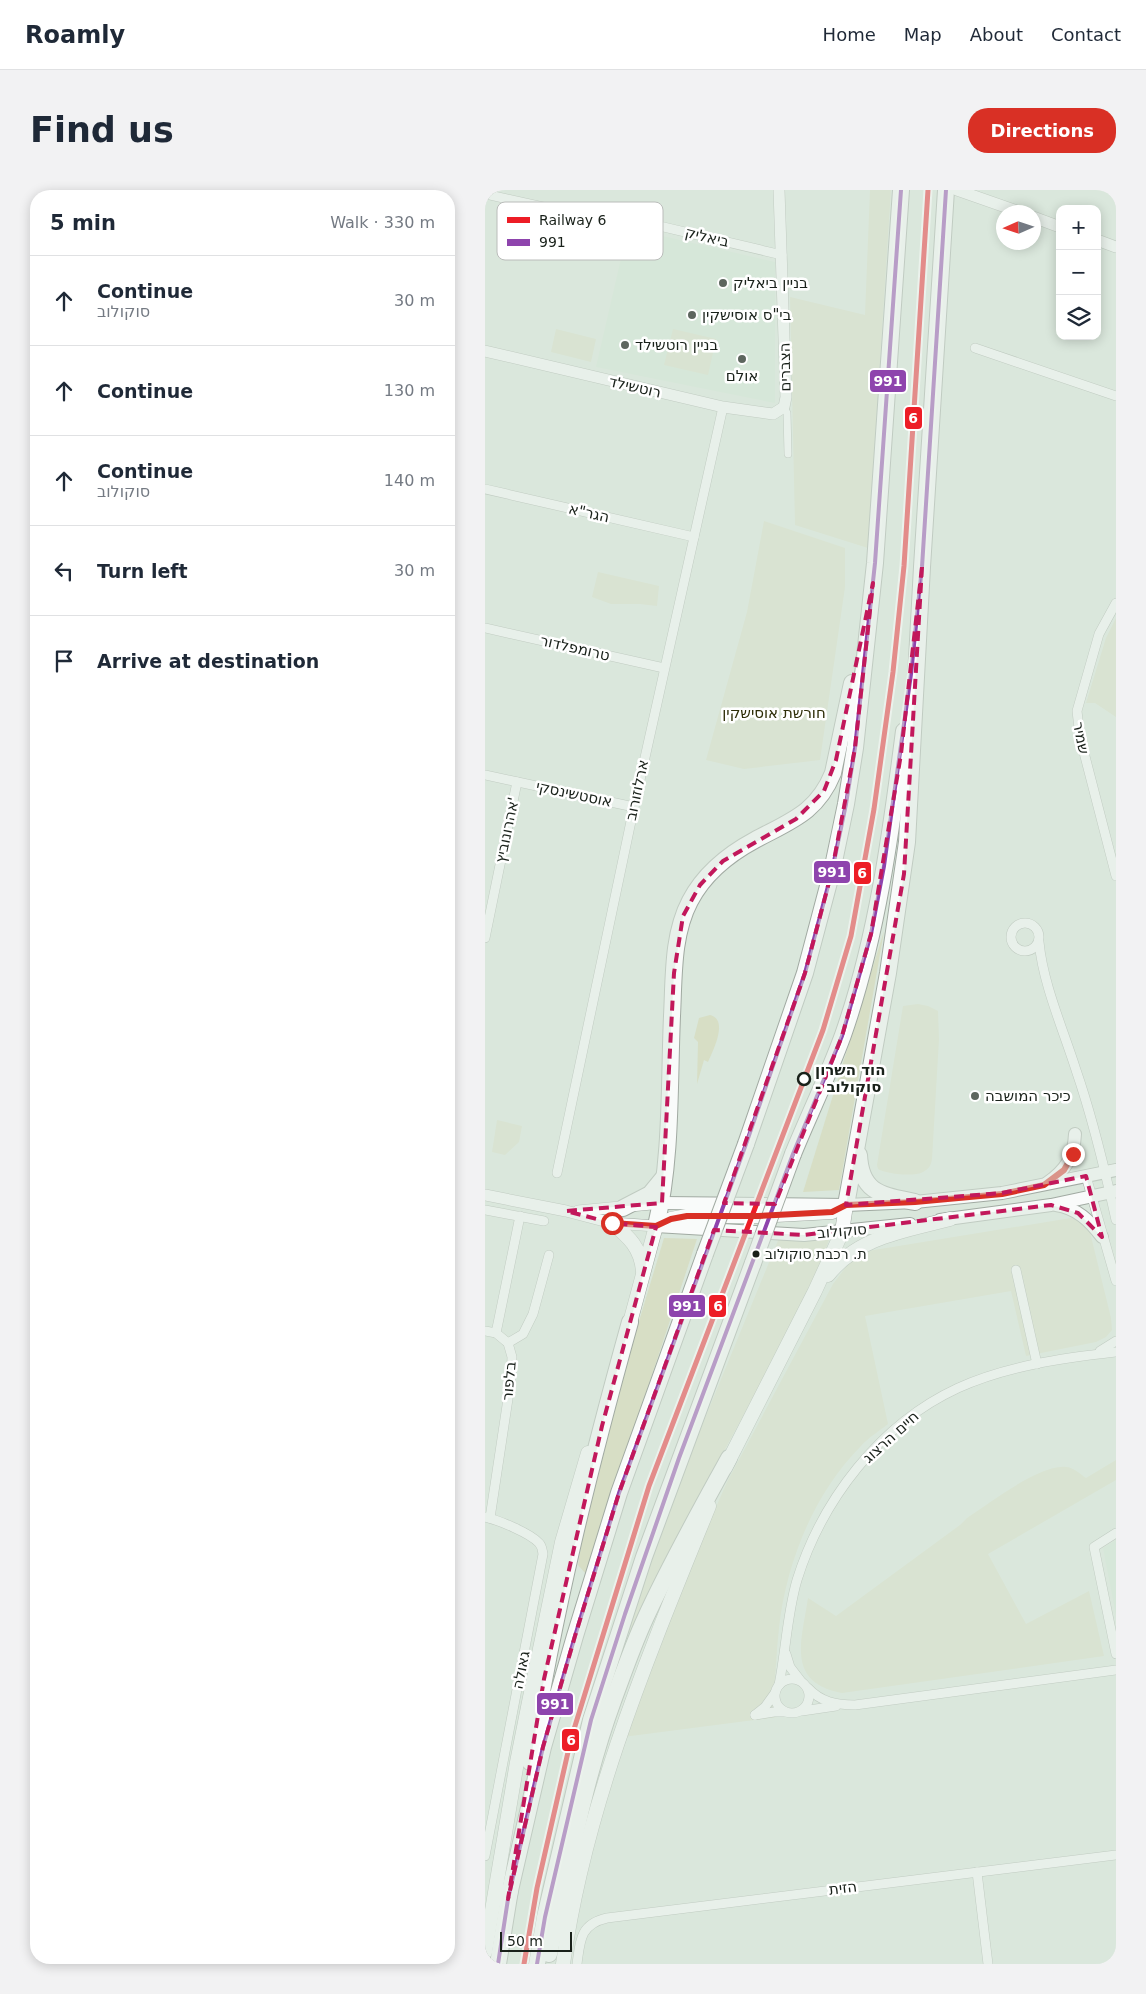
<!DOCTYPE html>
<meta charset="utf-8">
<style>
body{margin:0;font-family:"DejaVu Sans",Heebo,sans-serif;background:#f2f2f3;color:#1f2937}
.controls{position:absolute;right:15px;top:15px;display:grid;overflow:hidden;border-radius:10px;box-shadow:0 2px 12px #0003}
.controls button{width:45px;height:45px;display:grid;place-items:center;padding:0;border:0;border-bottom:1px solid #e0e1e3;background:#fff;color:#1f2937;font:25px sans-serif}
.compass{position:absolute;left:511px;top:15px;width:45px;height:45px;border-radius:50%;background:#fff;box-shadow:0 2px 12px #0003;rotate:267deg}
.scale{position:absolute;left:15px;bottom:12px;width:72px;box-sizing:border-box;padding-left:5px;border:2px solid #19211a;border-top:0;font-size:14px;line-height:18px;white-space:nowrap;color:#19211a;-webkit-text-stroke:4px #fff;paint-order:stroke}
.stop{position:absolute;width:15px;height:15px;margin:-11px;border:4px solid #d93025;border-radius:50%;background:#fff}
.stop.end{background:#d93025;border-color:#fff;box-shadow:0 1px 5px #0008}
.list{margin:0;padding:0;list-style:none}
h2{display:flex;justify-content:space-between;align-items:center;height:65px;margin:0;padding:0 20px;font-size:21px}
h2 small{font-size:16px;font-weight:400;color:#747a83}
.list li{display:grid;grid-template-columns:32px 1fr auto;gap:15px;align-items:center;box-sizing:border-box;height:90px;padding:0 20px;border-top:1px solid #e0e1e3}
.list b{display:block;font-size:19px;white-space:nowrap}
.list p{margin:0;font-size:16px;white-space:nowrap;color:#747a83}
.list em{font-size:16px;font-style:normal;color:#747a83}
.icon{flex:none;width:28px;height:28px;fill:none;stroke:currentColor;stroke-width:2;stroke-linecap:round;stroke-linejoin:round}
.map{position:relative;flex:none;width:631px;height:1774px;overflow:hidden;border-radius:20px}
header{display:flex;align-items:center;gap:30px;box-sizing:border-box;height:70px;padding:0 25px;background:#fff;border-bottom:1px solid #e0e1e3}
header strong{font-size:24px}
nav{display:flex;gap:28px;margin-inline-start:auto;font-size:18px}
.intro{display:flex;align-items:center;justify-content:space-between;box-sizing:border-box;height:120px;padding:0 30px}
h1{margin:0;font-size:35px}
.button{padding:12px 22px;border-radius:20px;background:#d93025;color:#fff;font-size:18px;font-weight:700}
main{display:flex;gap:30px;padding:0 30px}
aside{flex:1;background:#fff;border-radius:20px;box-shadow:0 2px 12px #0003}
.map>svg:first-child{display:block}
.built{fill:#d1e7d4}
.green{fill:#d7dec5}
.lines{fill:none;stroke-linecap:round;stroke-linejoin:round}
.pedestrian-casing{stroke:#a1aaa2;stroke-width:8}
.minor-casing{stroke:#a1aaa2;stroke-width:10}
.tertiary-casing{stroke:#a1aaa2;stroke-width:12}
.secondary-casing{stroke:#a1aaa2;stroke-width:14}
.primary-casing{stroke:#a1aaa2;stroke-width:15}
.motorway-casing{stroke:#a1aaa2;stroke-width:18}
.pedestrian{stroke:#f9fbfa;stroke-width:7}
.minor{stroke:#f9fbfa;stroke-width:9}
.tertiary{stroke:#f9fbfa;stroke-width:11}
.secondary{stroke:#f9fbfa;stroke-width:12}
.primary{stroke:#f9fbfa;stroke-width:14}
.motorway{stroke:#f9fbfa;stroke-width:16}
.motorway-bridge-casing{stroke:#a1aaa2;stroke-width:18;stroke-linecap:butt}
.motorway-bridge{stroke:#f9fbfa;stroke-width:16}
.bus-1-casing{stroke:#fff;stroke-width:8}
.bus-1{stroke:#8e44ad;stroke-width:4}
.rail-1-casing{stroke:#fff;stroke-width:9}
.rail-1{stroke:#ed1d26;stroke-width:5}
.route{stroke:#d93025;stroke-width:6}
.marked{fill:none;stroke:#c2185b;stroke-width:4;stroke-dasharray:10 6;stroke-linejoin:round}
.poi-dot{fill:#5d665e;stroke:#fff;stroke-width:2}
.stop-dot{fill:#fff;stroke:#19211a;stroke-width:2.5}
.bus-dot{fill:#19211a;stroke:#fff;stroke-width:2}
.labels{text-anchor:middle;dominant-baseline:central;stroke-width:5;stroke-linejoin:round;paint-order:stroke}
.bus-label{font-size:14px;fill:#19211a;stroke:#fff;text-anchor:start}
.street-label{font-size:15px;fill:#19211a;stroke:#fff}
.poi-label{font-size:15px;fill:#19211a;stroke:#fff;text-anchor:start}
.park-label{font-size:15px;fill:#2e2e08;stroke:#fff}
.stop-label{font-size:15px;font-weight:bold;fill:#19211a;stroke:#fff;text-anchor:start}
.key{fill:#fff;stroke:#babcba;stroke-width:1}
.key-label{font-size:14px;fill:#19211a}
.line-badge{stroke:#fff;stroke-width:2}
.badge-label{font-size:14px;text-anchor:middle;font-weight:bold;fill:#fff}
</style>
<header>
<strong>Roamly</strong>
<nav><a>Home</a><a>Map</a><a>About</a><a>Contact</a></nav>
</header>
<div class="intro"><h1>Find us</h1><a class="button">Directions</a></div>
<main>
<aside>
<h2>5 min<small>Walk · 330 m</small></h2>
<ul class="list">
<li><svg class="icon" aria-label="ahead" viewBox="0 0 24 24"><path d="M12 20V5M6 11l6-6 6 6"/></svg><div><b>Continue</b><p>סוקולוב</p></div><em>30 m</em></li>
<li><svg class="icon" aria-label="ahead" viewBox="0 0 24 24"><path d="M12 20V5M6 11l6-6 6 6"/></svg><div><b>Continue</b></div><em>130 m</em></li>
<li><svg class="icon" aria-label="ahead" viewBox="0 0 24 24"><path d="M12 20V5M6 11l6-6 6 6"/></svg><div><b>Continue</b><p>סוקולוב</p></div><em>140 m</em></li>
<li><svg class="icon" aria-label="left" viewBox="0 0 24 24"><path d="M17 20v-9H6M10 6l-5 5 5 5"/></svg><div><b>Turn left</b></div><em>30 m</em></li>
<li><svg class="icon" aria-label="arrive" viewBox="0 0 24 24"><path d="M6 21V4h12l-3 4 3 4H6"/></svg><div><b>Arrive at destination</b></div></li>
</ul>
</aside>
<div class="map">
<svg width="631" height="1774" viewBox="0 0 631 1774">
<rect width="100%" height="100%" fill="#dae7dc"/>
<!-- built -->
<g class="built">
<path d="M143 38 290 72V213L111 177Z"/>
<path d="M631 1350V1425L618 1358Z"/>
</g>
<!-- green -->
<g class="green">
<path d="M385 0H406L383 358 310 335 305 107 380 125Z"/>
<path d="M71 139 111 149 106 172 66 162Z"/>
<path d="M188 139 231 149 223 185 179 175Z"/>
<path d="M279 331 360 358V397L335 570 259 579 221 570 262 422Z"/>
<path d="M113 382 174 396 172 416 155 414H126L107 407Z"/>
<path d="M631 428V527L610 513H601L621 448Z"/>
<path d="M399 741 354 1000 318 1002Z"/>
<path d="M433 814 443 816 453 821 454 849 447 969C446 975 444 979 438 982 429 987 402 984 393 979L392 975 418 816Z"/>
<path d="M225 825C244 830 228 860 223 872L219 870 212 894 213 852 209 848 214 828Z"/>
<path d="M12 930 37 936 34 952 20 965 7 962Z"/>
<path d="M586 1028 597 1029 603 1034 626 1128 627 1140 621 1147 611 1152 541 1166 526 1101 380 1126 403 1234C394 1241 383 1248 376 1256 329 1303 301 1373 294 1438 291 1462 291 1487 288 1511L301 1526 138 1547 171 1454 242 1292 348 1094 364 1073 383 1061Z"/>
<path d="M345 1047 328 1096 238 1263 147 1444 140 1440 207 1260 294 1048Z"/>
<path d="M179 1048 212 1049 101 1384 93 1375 103 1314 121 1241Z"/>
<path d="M631 1270V1290L503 1364 541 1434 604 1401 619 1466 357 1503C300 1492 317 1450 323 1408L351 1426 475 1335 482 1328C505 1313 555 1274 581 1277 588 1277 595 1284 601 1288Z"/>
</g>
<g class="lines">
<!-- pedestrian casing -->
<g class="pedestrian-casing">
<path id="pedestrian" d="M299 217 302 223 303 264"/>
</g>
<!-- minor casing -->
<g class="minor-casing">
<g id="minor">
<path d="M0 4 126 32 149 30 297 65"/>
<path d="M490 158 631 206"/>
<path d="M0 299 209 347"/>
<path d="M631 413 614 444 592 521 595 547 631 686"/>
<path d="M0 438 179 478"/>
<path d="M0 585 149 617"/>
<circle cx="540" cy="747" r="14"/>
<path d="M0 748 32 592"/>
<path d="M554 752C558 794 578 839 591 880 608 929 620 980 631 1030"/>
<path d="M72 983 149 617 238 217"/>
<path d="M601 986 631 1091"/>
<path d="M0 1020 59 1031"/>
<path d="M531 1080 552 1174"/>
<path d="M0 1141 11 1143 23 1153"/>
<path d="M11 1143 35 1026"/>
<path d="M615 1161 631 1151"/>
<path d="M0 1327C13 1330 45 1343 54 1353 57 1356 57 1359 58 1364L0 1666"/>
<path d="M5 1328 26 1189 27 1167 23 1153 38 1144 48 1124 64 1065"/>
<path d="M631 1343 609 1357 631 1464"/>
<path d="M301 1464 305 1477 315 1490"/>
<circle cx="307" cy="1506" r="17"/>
<path d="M294 1495C301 1460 302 1424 312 1390 337 1310 395 1234 473 1198 521 1176 578 1168 631 1162"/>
<path d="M323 1498C336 1512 351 1515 370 1515L631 1480"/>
<path d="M317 1521 351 1516"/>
<path d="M270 1525 289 1522H300"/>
<path d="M270 1525 280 1517 290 1503"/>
<path d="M492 1682 503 1774"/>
<path d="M92 1774C95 1751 95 1734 122 1728L631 1665"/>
</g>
</g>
<!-- tertiary casing -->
<g class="tertiary-casing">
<g id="tertiary">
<path d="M472 0 535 22"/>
<path d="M548 27 575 37"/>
<path d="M612 50 631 57"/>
<path d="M0 161 238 217 288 224 299 217 301 207 294 0"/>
<path d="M0 1005 81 1021 127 1033 171 1036"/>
<path d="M93 1021 177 1013"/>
</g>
</g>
<!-- secondary casing -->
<g class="secondary-casing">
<g id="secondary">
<path d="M562 993C581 980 589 967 590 944"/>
<path d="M177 1013 361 1015 430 1012 517 1003 631 980"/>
<path d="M571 1015C592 1018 605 1031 617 1047"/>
<path d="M455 1030 566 1015 631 1001"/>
<path d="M171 1036 319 1045 425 1034"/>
</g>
</g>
<!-- primary casing -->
<g class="primary-casing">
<g id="primary">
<path d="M127 1033C144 1047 156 1058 158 1081"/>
<path d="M343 1085C374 1046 420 1041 465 1029"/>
<path d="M143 1140 171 1036 186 1029 202 1026H273L347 1022 361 1015"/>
<path d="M240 1278 330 1101 357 1042 361 1015"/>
<path d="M0 1762 32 1572 44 1512 77 1352 103 1263"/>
<path d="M78 1774C100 1615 164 1464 224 1316"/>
</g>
</g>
<!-- motorway casing -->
<g class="motorway-casing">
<g id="motorway">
<path d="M261 954 320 783 347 681 361 614 370 558 390 373 416 0"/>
<path d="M308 964C324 925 343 886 358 845 392 748 406 643 419 541"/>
<path d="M374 965C376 1004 398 1005 430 1012"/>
<path d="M361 1015 403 783 422 652 437 377 461 0"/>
<path d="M138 1018 165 1004 179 987"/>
<path d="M171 1036C187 968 184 895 187 826 189 788 187 745 205 711 219 684 244 664 270 650 305 631 332 623 348 583L367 493"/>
<path d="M45 1572C68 1423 105 1276 145 1132"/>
<path d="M23 1709 58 1557 90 1446 134 1303 220 1064"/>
<path d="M64 1764C83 1680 98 1593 128 1511 138 1484 148 1455 160 1429 185 1374 215 1321 244 1268"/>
<path d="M13 1774 25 1700"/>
<path d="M52 1774 60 1727 106 1530 159 1367 268 1073"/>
</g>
</g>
<!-- pedestrian -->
<use href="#pedestrian" class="pedestrian"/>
<!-- minor -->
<use href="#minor" class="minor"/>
<!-- tertiary -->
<use href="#tertiary" class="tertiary"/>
<!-- secondary -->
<use href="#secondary" class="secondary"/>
<!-- primary -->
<use href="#primary" class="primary"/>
<!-- motorway -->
<use href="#motorway" class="motorway"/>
<!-- motorway-bridge casing -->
<g class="motorway-bridge-casing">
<g id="motorway-bridge">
<path d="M220 1064 261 954"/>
<path d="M268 1073 308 964"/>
</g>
</g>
<!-- motorway-bridge -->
<use href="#motorway-bridge" class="motorway-bridge"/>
<!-- bus-1 casing -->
<g class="bus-1-casing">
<g id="bus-1">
<path d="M13 1774 23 1709 58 1557 90 1446 134 1303 261 954 320 783 347 681 361 614 370 558 390 373 416 0"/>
<path d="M52 1774 60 1727 106 1530 140 1424 194 1268 308 964 357 846 386 744 399 676 426 484 437 377 461 0"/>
</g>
</g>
<!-- bus-1 -->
<use href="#bus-1" class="bus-1"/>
<!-- rail-1 casing -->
<g class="rail-1-casing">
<path id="rail-1" d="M39 1774 52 1698 86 1549 164 1296 338 840 366 746 389 619 408 482 419 376 443 0"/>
</g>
<!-- rail-1 -->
<use href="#rail-1" class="rail-1"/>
</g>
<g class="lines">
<!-- route -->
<path class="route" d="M127 1033 171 1036 186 1029 202 1026H273L347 1022 361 1015 430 1012 517 1004 559 995 579 980 588 964"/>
</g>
<!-- marked area -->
<path d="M0 0H631V1774H0ZM437 377 419 684 361 1015 517 1003 601 986 617 1047 593 1023 566 1015 319 1045 229 1040 134 1303 90 1446 58 1557 23 1709 59 1489 117 1236 171 1037 127 1033 81 1021 177 1013 189 783 198 726 215 695 238 671 311 629 339 601 351 570 388 393 370 558 347 681 320 783 239 1013 290 1014 357 846 386 744 416 564Z" fill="#dae7dc" fill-opacity=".55" fill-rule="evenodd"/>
<path class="marked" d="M437 377 419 684 361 1015 517 1003 601 986 617 1047 593 1023 566 1015 319 1045 229 1040 134 1303 90 1446 58 1557 23 1709 59 1489 117 1236 171 1037 127 1033 81 1021 177 1013 189 783 198 726 215 695 238 671 311 629 339 601 351 570 388 393 370 558 347 681 320 783 239 1013 290 1014 357 846 386 744 416 564Z"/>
<!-- markers -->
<g class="poi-dot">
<circle cx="238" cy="93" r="5"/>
<circle cx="207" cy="125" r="5"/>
<circle cx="140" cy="155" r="5"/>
<circle cx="257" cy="169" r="5"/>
<circle cx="490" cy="906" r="5"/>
</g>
<circle class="stop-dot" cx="319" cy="889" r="6"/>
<circle class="bus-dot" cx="271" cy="1064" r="4.5"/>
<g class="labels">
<!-- bus labels -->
<g class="bus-label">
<text x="280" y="1064">ת. רכבת סוקולוב</text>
</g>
<!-- street labels -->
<g class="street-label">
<text transform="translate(222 47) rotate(13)">ביאליק</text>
<text transform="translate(300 177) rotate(-91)">הצברים</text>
<text transform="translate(150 197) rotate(13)">רוטשילד</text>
<text transform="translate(104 323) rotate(13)">הגר"א</text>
<text transform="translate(90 458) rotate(13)">טרומפלדור</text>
<text transform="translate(596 548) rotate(79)">שמיר</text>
<text transform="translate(152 600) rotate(-78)">ארלוזורוב</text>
<text transform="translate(89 604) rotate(12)">אוסטשינסקי</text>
<text transform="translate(22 640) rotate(-78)">אהרונוביץ'</text>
<text transform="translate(357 1041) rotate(-5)">סוקולוב</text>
<text transform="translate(24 1191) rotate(-85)">בלפור</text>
<text transform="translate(406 1247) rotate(-42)">חיים הרצוג</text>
<text transform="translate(36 1480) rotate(-79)">גאולה</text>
<text transform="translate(358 1698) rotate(-7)">הזית</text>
</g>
<!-- poi labels -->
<g class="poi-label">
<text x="248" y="93">בניין ביאליק</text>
<text x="217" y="125">בי"ס אוסישקין</text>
<text x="150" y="155">בניין רוטשילד</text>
<text x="257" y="186" text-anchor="middle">אולם</text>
<text x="500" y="906">כיכר המושבה</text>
</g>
<!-- park labels -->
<g class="park-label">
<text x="289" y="523">חורשת אוסישקין</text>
</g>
<!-- stop labels -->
<g class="stop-label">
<text x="330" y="880">הוד השרון<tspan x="330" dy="17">- סוקולוב</tspan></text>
</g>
</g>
<!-- legend -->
<rect x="12" y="12" width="166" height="58" rx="8" class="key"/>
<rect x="22" y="27" width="23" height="6" fill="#ed1d26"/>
<rect x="22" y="49" width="23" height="7" fill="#8e44ad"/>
<g class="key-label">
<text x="54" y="35">Railway 6</text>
<text x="54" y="57">991</text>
</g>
<g class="line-badge">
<rect x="384" y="179" width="38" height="24" rx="5" fill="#8e44ad"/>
<rect x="419" y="216" width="19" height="24" rx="5" fill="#ed1d26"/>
<rect x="328" y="670" width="38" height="24" rx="5" fill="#8e44ad"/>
<rect x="368" y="671" width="19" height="24" rx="5" fill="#ed1d26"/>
<rect x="183" y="1104" width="38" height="24" rx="5" fill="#8e44ad"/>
<rect x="223" y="1104" width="19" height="24" rx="5" fill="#ed1d26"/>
<rect x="51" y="1502" width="38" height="24" rx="5" fill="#8e44ad"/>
<rect x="76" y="1538" width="19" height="24" rx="5" fill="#ed1d26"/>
</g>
<g class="badge-label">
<text x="403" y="196">991</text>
<text x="428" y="233">6</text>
<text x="347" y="687">991</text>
<text x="377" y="688">6</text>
<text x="202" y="1121">991</text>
<text x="233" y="1121">6</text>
<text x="70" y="1519">991</text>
<text x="86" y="1555">6</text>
</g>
</svg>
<div class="controls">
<button>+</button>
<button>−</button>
<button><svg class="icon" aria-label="layers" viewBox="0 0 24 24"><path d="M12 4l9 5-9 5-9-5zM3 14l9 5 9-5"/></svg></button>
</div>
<svg class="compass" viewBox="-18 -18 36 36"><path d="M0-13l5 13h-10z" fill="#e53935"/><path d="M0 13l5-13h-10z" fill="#747a83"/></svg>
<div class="scale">50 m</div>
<div class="stop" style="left:127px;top:1033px"></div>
<div class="stop end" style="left:588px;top:964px"></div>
</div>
</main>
